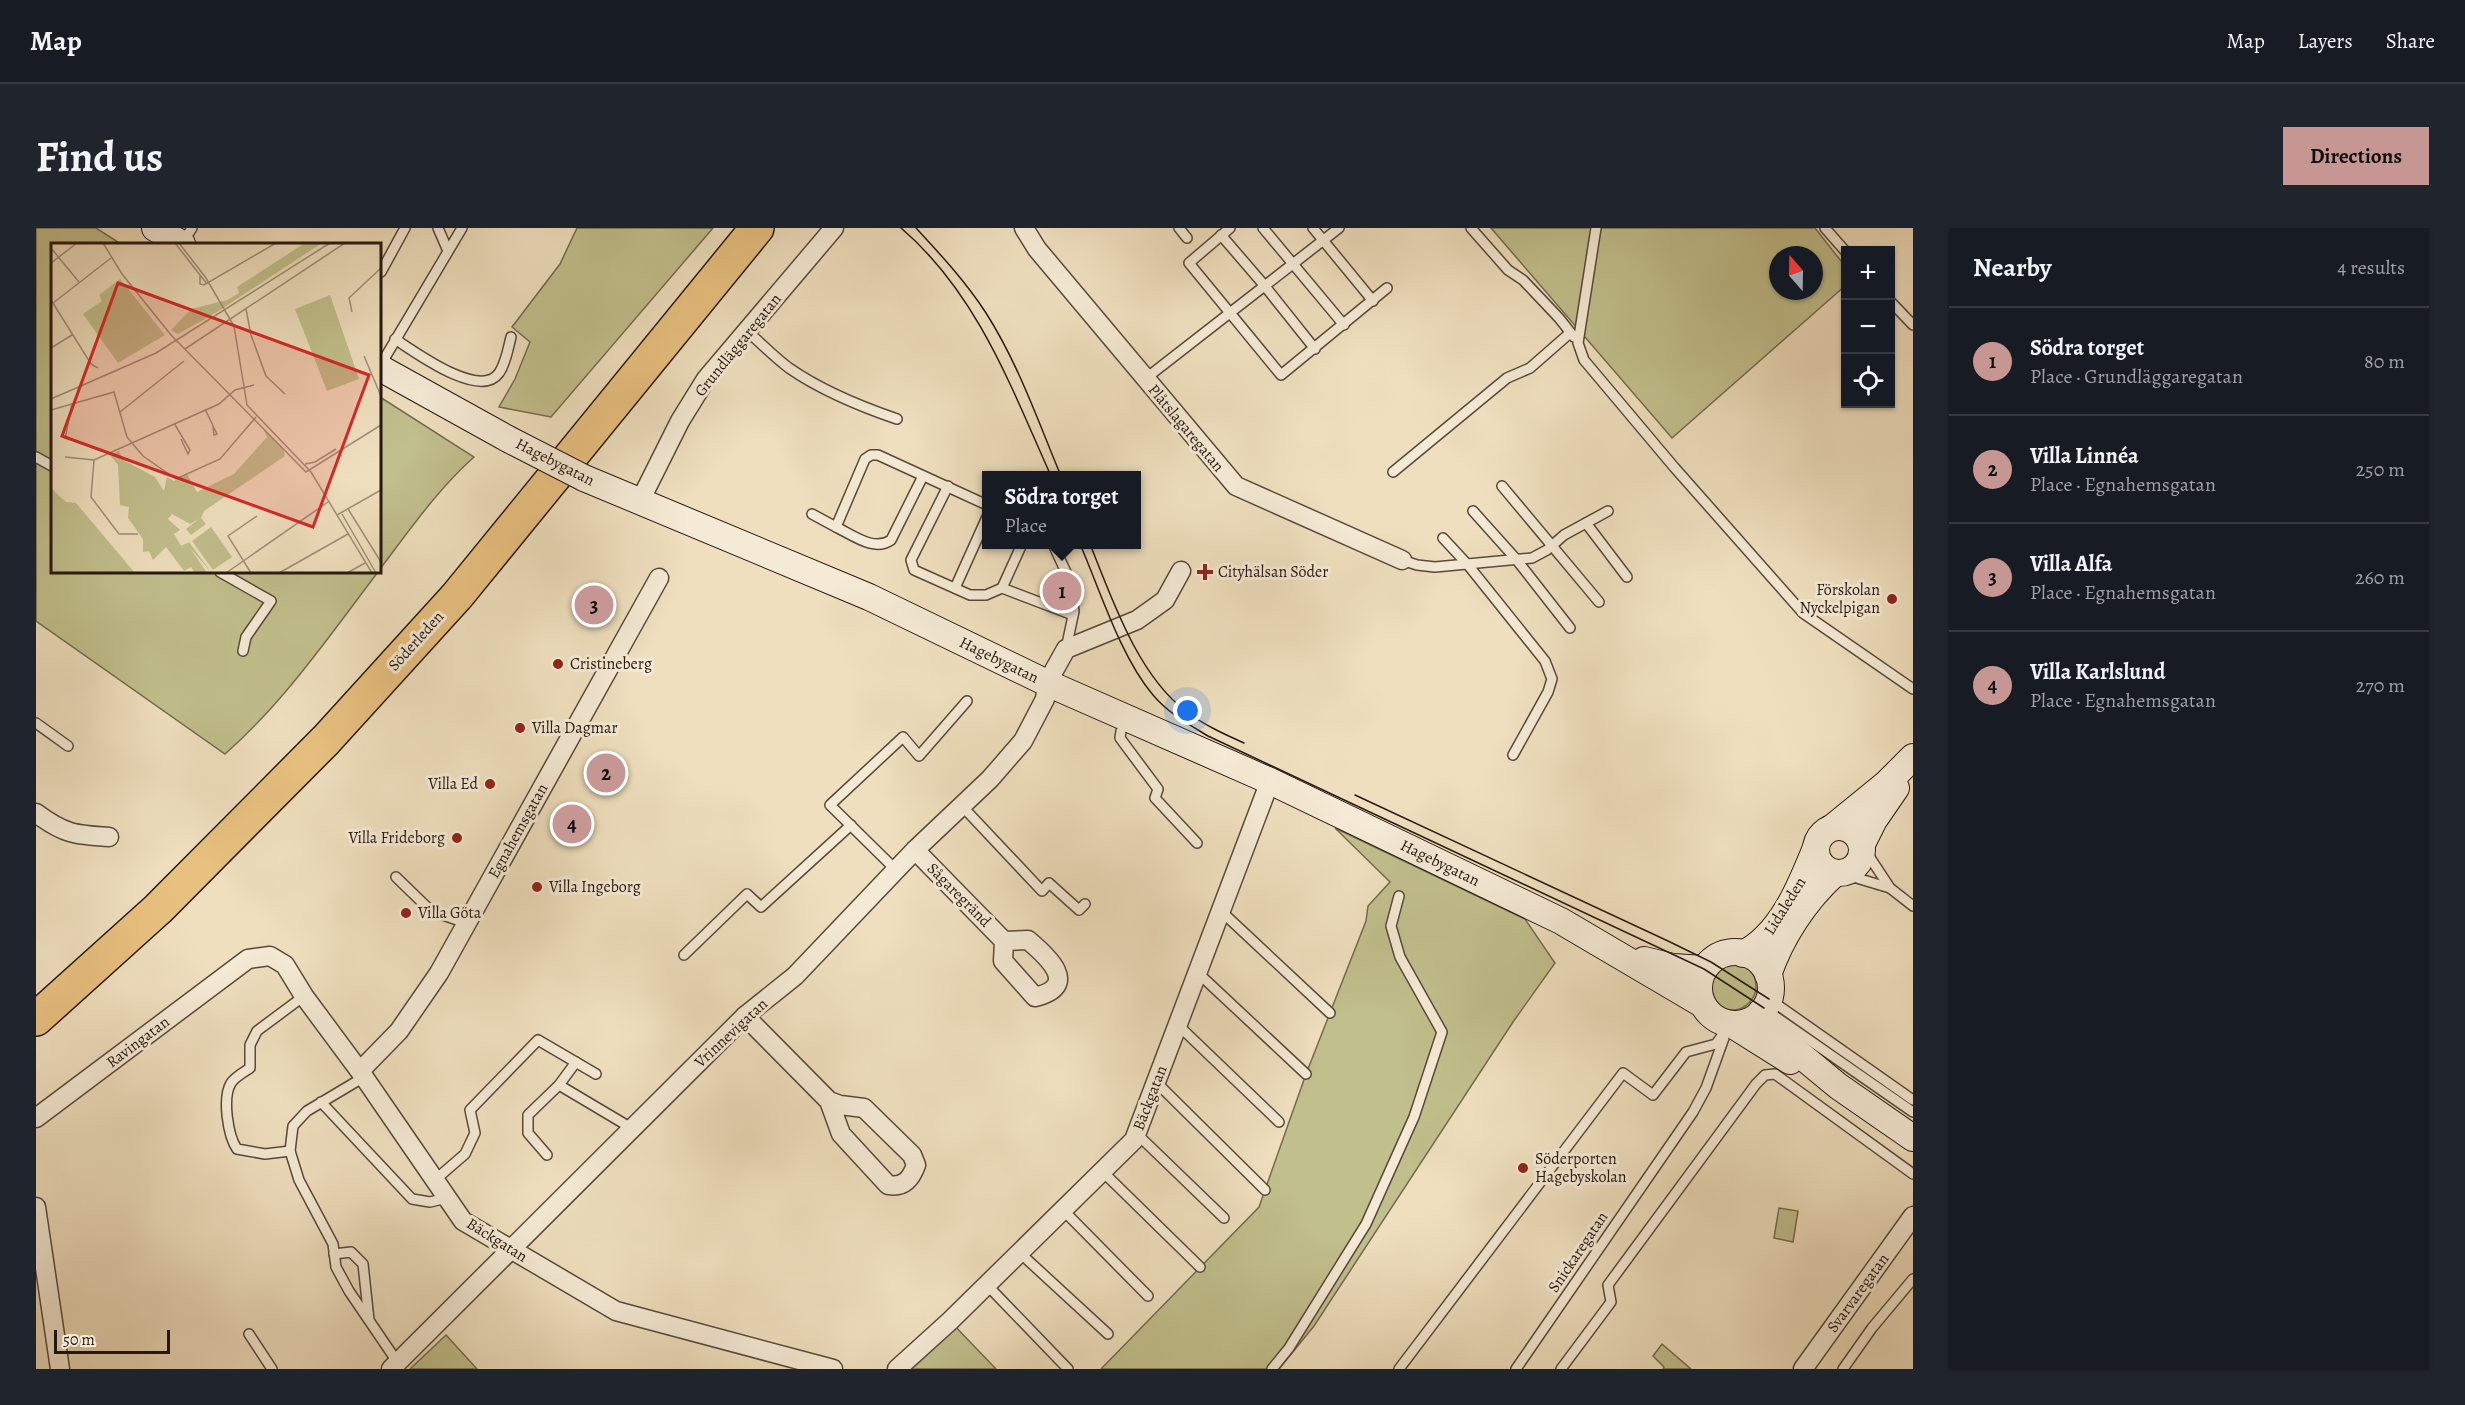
<!DOCTYPE html>
<meta charset="utf-8">
<style>
body{margin:0;font-family:Alegreya,serif;background:#20242c;color:#f1f3f6}
.controls{position:absolute;right:18px;top:18px;display:grid;overflow:hidden;border-radius:0px;box-shadow:0 2px 4px #0004}
.controls button{width:54px;height:54px;display:grid;place-items:center;padding:0;border:0;border-bottom:2px solid #363941;background:#171b24;color:#f1f3f6;font:30px sans-serif}
.compass{position:absolute;left:1733px;top:18px;width:54px;height:54px;border-radius:50%;background:#171b24;box-shadow:0 2px 4px #0004;rotate:340deg}
.scale{position:absolute;left:18px;bottom:15px;width:116px;box-sizing:border-box;padding-left:6px;border:3px solid #261711;border-top:0;font-size:16px;line-height:21px;white-space:nowrap;color:#261711;-webkit-text-stroke:4px #f5ead5;paint-order:stroke}
.you{position:absolute;left:1152px;top:483px;width:21px;height:21px;margin:-15px;border:4px solid #fff;border-radius:50%;background:#1a73e8;box-shadow:0 0 0 9px #1a73e833}
.badge{display:grid;place-items:center;width:39px;height:39px;border-radius:50%;background:#c59692;color:#111;font-size:20px;font-weight:700}
.pin{position:absolute;translate:-50% -50%;border:3px solid #fff;box-shadow:0 2px 6px #0006}
.popup{position:absolute;left:946px;top:243px;width:159px;height:78px;box-sizing:border-box;display:grid;place-content:center;border-radius:0px;background:#171b24;filter:drop-shadow(0 2px 4px #0005);font-size:20px;white-space:nowrap;color:#9ea1a6}
.popup b{font-size:22px;color:#f1f3f6}
.popup::after{content:'';position:absolute;left:50%;top:100%;margin-left:-12px;border:12px solid transparent;border-top-color:#171b24}
.list{margin:0;padding:0;list-style:none}
h2{display:flex;justify-content:space-between;align-items:center;height:78px;margin:0;padding:0 24px;font-size:26px}
h2 small{font-size:20px;font-weight:400;color:#9ea1a6}
.list li{display:grid;grid-template-columns:39px 1fr auto;gap:18px;align-items:center;box-sizing:border-box;height:108px;padding:0 24px;border-top:2px solid #363941}
.list b{display:block;font-size:22px;white-space:nowrap}
.list p{margin:0;font-size:20px;white-space:nowrap;color:#9ea1a6}
.list em{font-size:20px;font-style:normal;color:#9ea1a6}
.icon{flex:none;width:33px;height:33px;fill:none;stroke:currentColor;stroke-width:2;stroke-linecap:round;stroke-linejoin:round}
.map{position:relative;flex:none;width:1877px;height:1141px;overflow:hidden;border-radius:0px}
header{display:flex;align-items:center;gap:36px;box-sizing:border-box;height:84px;padding:0 30px;background:#171b24;border-bottom:2px solid #363941}
header strong{font-size:28px}
nav{display:flex;gap:33px;margin-inline-start:auto;font-size:21px}
.intro{display:flex;align-items:center;justify-content:space-between;box-sizing:border-box;height:144px;padding:0 36px}
h1{margin:0;font-size:42px}
.button{padding:15px 27px;border-radius:0px;background:#c59692;color:#111;font-size:21px;font-weight:700}
main{display:flex;gap:36px;padding:0 36px}
aside{flex:1;background:#171b24;border-radius:0px;box-shadow:0 2px 4px #0004}
.map>svg:first-child{display:block}
.green{fill:#c1bf8c;stroke:#746b4e;stroke-width:1.5;fill-rule:evenodd}
.lines{fill:none;stroke-linecap:round;stroke-linejoin:round}
.lane-casing{stroke:#58493c;stroke-width:12}
.street-casing{stroke:#58493c;stroke-width:21}
.secondary-casing{stroke:#261711;stroke-width:28}
.highway-casing{stroke:#261711;stroke-width:36}
.lane{stroke:#f5ead5;stroke-width:9}
.street{stroke:#f5ead5;stroke-width:18}
.secondary{stroke:#f5ead5;stroke-width:26}
.highway{stroke:#e8c07f;stroke-width:33}
.tram{stroke:#261711;stroke-width:1.5}
.secondary-bridge-casing{stroke:#261711;stroke-width:28;stroke-linecap:butt}
.secondary-bridge{stroke:#f5ead5;stroke-width:26}
.poi-dot{fill:#8f2418;stroke:#f5ead5;stroke-width:2}
.labels{text-anchor:middle;dominant-baseline:central;stroke-width:6;stroke-linejoin:round;paint-order:stroke}
.street-label{font-size:16px;fill:#261711;stroke:#f5ead5}
.poi-label{font-size:16px;fill:#261711;stroke:#f5ead5;text-anchor:start}
.inset-road{fill:none;stroke:#9f8f79;stroke-width:1.5}
.view{fill:#d62828;fill-opacity:0.15;stroke:#d62828;stroke-width:3}
.inset-edge{fill:none;stroke:#261711;stroke-width:3}
</style>
<header>
<strong>Map</strong>
<nav><a>Map</a><a>Layers</a><a>Share</a></nav>
</header>
<div class="intro"><h1>Find us</h1><a class="button">Directions</a></div>
<main>
<div class="map">
<svg width="1877" height="1141" viewBox="0 0 1877 1141">
<rect width="100%" height="100%" fill="#efdfbe"/>
<filter id="stains"><feTurbulence type="fractalNoise" baseFrequency=".00333" numOctaves="4"/><feColorMatrix values="0 0 0 0 .2 0 0 0 0 .09 0 0 0 0 .02 0 0 0 .5 -.17"/></filter>
<radialGradient id="worn" r=".72"><stop offset=".6" stop-color="#630" stop-opacity="0"/><stop offset="1" stop-color="#630" stop-opacity=".3"/></radialGradient>
<!-- green -->
<g class="green">
<path d="M0 0H60L85 16H16V344H342C294 407 249 473 189 526L0 393Z"/>
<path d="M541 0H677L515 189 463 179 479 151 494 114 476 99 524 36Z"/>
<path d="M1455 0H1779L1809 38V58L1636 210ZM1742 27H1778V63H1742Z"/>
<path d="M344 169 438 229C401 262 373 303 344 341Z"/>
<path d="M1299 600 1489 691 1519 735 1477 794 1278 1098 1243 1141H1065L1223 979 1270 846 1330 693 1332 678 1354 654Z"/>
<circle cx="1696" cy="758" r="24"/>
<path d="M1743 980 1762 983 1757 1014 1738 1010Z"/>
<path d="M914 1093 960 1141H866Z"/>
<path d="M410 1107 441 1141H374Z"/>
<path d="M1626 1116 1655 1141H1627L1628 1139 1617 1128Z"/>
</g>
<g class="lines">
<!-- lane casing -->
<g class="lane-casing">
<g id="lane">
<path d="M402 0 412 23"/>
<path d="M1143 0 1151 10"/>
<path d="M1194 0 1153 35 1245 147 1351 60"/>
<path d="M1227 0 1308 97"/>
<path d="M1277 0 1337 73"/>
<path d="M1435 0 1472 42 1487 52 1523 90 1538 109"/>
<path d="M1560 0 1542 115 1548 132 1638 239 1767 385 1877 461"/>
<path d="M1789 0 1810 24"/>
<path d="M1185 7 1228 57 1279 121"/>
<path d="M147 14 156 0"/>
<path d="M345 44 369 0"/>
<path d="M1854 73 1877 97"/>
<path d="M711 103C725 115 738 129 753 140 786 163 823 178 861 191"/>
<path d="M359 111C379 124 444 172 463 145 470 135 472 121 475 109"/>
<path d="M344 138 426 0"/>
<path d="M1109 151 1303 0"/>
<path d="M0 229 16 238"/>
<path d="M1357 244 1471 150 1494 140 1534 105"/>
<path d="M912 258 875 332 878 342 934 367H950L966 360 1037 387"/>
<path d="M1466 258 1563 374"/>
<path d="M1437 283 1480 331 1534 400"/>
<path d="M776 286 800 299 829 231 835 227H842L951 277"/>
<path d="M1550 295 1591 349"/>
<path d="M800 299C817 307 838 324 855 312L887 248"/>
<path d="M1407 310 1432 337 1509 433 1516 451 1512 464 1477 527"/>
<path d="M1017 316 1034 353 1038 383 1030 421"/>
<path d="M1366 332 1381 337 1399 339 1496 330 1511 322 1528 307 1572 283"/>
<path d="M184 344 235 373 210 409 207 423"/>
<path d="M919 360 951 289"/>
<path d="M966 360 986 316"/>
<path d="M0 495 32 518"/>
<path d="M1085 503 1084 510 1122 561 1119 570 1161 615"/>
<path d="M926 578 1006 663 1013 655 1043 682 1049 676"/>
<path d="M1827 619 1854 660 1877 678"/>
<path d="M860 642 794 577 867 509 883 528 931 473"/>
<path d="M1804 645 1854 660"/>
<path d="M360 649 395 683 430 695"/>
<path d="M1185 683 1294 785"/>
<path d="M648 727 711 666 725 679 815 597"/>
<path d="M1161 744 1270 846"/>
<path d="M268 768 221 803 214 817V840C208 844 199 849 195 855 186 870 192 908 201 921L229 926 254 923 263 952 297 1016 300 1039 313 1063 362 1135"/>
<path d="M1733 771 1877 872"/>
<path d="M1740 789 1877 884"/>
<path d="M1142 797 1243 894"/>
<path d="M1120 854 1229 962"/>
<path d="M523 857 597 901"/>
<path d="M285 874 376 971 394 974 411 970"/>
<path d="M1101 906 1188 990"/>
<path d="M254 923 257 898 271 883 328 849"/>
<path d="M511 927 492 905V887L523 857 540 834"/>
<path d="M1066 943 1164 1039"/>
<path d="M399 952 429 926 439 905 434 882 502 812 560 846"/>
<path d="M1027 982 1112 1068"/>
<path d="M984 1025 1072 1106"/>
<path d="M298 1026 315 1024 327 1036 333 1092"/>
<path d="M951 1057 1032 1141"/>
<path d="M213 1106 236 1141"/>
<path d="M1236 1141 1253 1120 1330 996 1378 889 1406 804 1364 729 1355 698 1363 668"/>
<path d="M1363 1141 1587 845 1617 867 1650 824 1680 816 1693 798"/>
<path d="M1480 1141 1657 884 1670 860 1688 810"/>
<path d="M1525 1141 1575 1074 1572 1057 1720 856 1729 847 1739 846 1877 946"/>
<path d="M1807 1141 1836 1100 1877 1051"/>
</g>
</g>
<!-- street casing -->
<g class="street-casing">
<g id="street">
<path d="M988 0 1001 21 1200 258 1366 332"/>
<path d="M603 275 644 193 670 151 798 0"/>
<path d="M0 585C28 606 39 607 73 609"/>
<path d="M879 622 968 713 992 712C1011 728 1045 758 999 769L967 733 968 713"/>
<path d="M709 788 793 873 804 877 828 880 876 927 880 937C875 951 868 960 852 957L805 906 793 873"/>
<path d="M324 843 363 803 403 745 623 350"/>
<path d="M0 890 212 731 234 728 249 737 268 768 328 849 427 993 580 1083 797 1141"/>
<path d="M0 979 24 1141"/>
<path d="M355 1141 709 788 759 748 879 622 954 551 987 513 1009 471 1011 455 1030 421 1101 392 1129 372 1145 343"/>
<path d="M861 1141 914 1093 1098 912 1234 553"/>
<path d="M1767 1141 1877 988"/>
</g>
</g>
<!-- secondary casing -->
<g class="secondary-casing">
<g id="secondary">
<path d="M119 0 146 16"/>
<path d="M344 140 472 211"/>
<path d="M548 250 833 369 1011 455 1234 553 1525 693 1666 776"/>
<circle cx="1803" cy="622" r="23"/>
<path d="M1797 599 1851 555 1877 529"/>
<path d="M1826 616 1838 592 1860 560"/>
<circle cx="1699" cy="760" r="36"/>
<path d="M1707 726C1745 707 1764 659 1779 622"/>
<path d="M1608 732 1637 739 1668 741"/>
<path d="M1732 747C1745 709 1769 672 1799 645"/>
<path d="M1725 784 1744 810 1802 858 1877 910"/>
<path d="M1695 796 1754 833"/>
</g>
</g>
<!-- highway casing -->
<g class="highway-casing">
<path id="highway" d="M0 791 122 681 290 512 421 368 721 0"/>
</g>
<!-- lane -->
<use href="#lane" class="lane"/>
<!-- street -->
<use href="#street" class="street"/>
<!-- secondary -->
<use href="#secondary" class="secondary"/>
<!-- highway -->
<use href="#highway" class="highway"/>
<!-- tram -->
<g class="tram">
<path d="M865 0C941 65 975 159 1015 248"/>
<path d="M880 0C905 27 930 54 950 85 982 135 1002 193 1025 248"/>
<path d="M1044 316C1064 362 1085 430 1117 467 1132 485 1152 496 1172 508L1668 741 1728 780"/>
<path d="M1054 316C1076 371 1102 448 1151 484 1168 497 1188 506 1208 515"/>
<path d="M1319 567 1632 713 1675 734 1733 771"/>
</g>
<!-- secondary-bridge casing -->
<g class="secondary-bridge-casing">
<path id="secondary-bridge" d="M472 211 548 250"/>
</g>
<!-- secondary-bridge -->
<use href="#secondary-bridge" class="secondary-bridge"/>
</g>
<!-- markers -->
<g class="poi-dot">
<path d="M1166 335h6v6h6v6h-6v6h-6v-6h-6v-6h6z"/>
<circle cx="1856" cy="371" r="6"/>
<circle cx="522" cy="436" r="6"/>
<circle cx="484" cy="500" r="6"/>
<circle cx="454" cy="556" r="6"/>
<circle cx="421" cy="610" r="6"/>
<circle cx="501" cy="659" r="6"/>
<circle cx="370" cy="685" r="6"/>
<circle cx="1487" cy="940" r="6"/>
</g>
<g class="labels">
<!-- street labels -->
<g class="street-label">
<text transform="translate(702 117) rotate(-51)">Grundläggaregatan</text>
<text transform="translate(1150 200) rotate(50)">Plåtslagaregatan</text>
<text transform="translate(519 234) rotate(27)">Hagebygatan</text>
<text transform="translate(380 413) rotate(-48)">Söderleden</text>
<text transform="translate(963 432) rotate(26)">Hagebygatan</text>
<text transform="translate(482 603) rotate(-61)">Egnahemsgatan</text>
<text transform="translate(1404 635) rotate(26)">Hagebygatan</text>
<text transform="translate(923 667) rotate(45)">Sågaregränd</text>
<text transform="translate(1749 678) rotate(-58)">Lidaleden</text>
<text transform="translate(695 805) rotate(-43)">Vrinnevigatan</text>
<text transform="translate(102 814) rotate(-37)">Ravingatan</text>
<text transform="translate(1114 870) rotate(-69)">Bäckgatan</text>
<text transform="translate(461 1012) rotate(32)">Bäckgatan</text>
<text transform="translate(1542 1024) rotate(-56)">Snickaregatan</text>
<text transform="translate(1822 1065) rotate(-54)">Svarvaregatan</text>
</g>
<!-- poi labels -->
<g class="poi-label">
<text x="1182" y="344">Cityhälsan Söder</text>
<text x="1844" y="362" text-anchor="end">Förskolan<tspan x="1844" dy="18">Nyckelpigan</tspan></text>
<text x="534" y="436">Cristineberg</text>
<text x="496" y="500">Villa Dagmar</text>
<text x="442" y="556" text-anchor="end">Villa Ed</text>
<text x="409" y="610" text-anchor="end">Villa Frideborg</text>
<text x="513" y="659">Villa Ingeborg</text>
<text x="382" y="685">Villa Göta</text>
<text x="1499" y="931">Söderporten<tspan x="1499" dy="18">Hagebyskolan</tspan></text>
</g>
</g>
<!-- overview -->
<g transform="translate(15 15)">
<rect width="330" height="330" fill="#efdfbe"/>
<path d="M254 0H271L166 69 127 91 120 87 140 66 176 57 188 50 186 44ZM69 36 114 92 67 120 32 71 51 58 48 52ZM279 52 308 136 276 148 244 66ZM211 184 232 205 234 213 153 268 150 275 155 281 140 292 135 286 148 276 139 281 121 271 117 276 129 287 123 291 130 303 138 299 160 329 139 305 156 330H144L140 324 133 328 115 304 102 317 98 308 92 309V296L77 275 78 264 69 262 67 222 59 212 68 208 72 217 104 234 113 248 116 234 123 238 136 231 146 249 183 231 216 194ZM0 245 15 259 25 260 84 330H0ZM160 284 181 314 162 327 141 298Z" fill="#c1bf8c"/>
<path class="inset-road" d="M52 0 71 31 120 92 255 229 330 182M124 0 156 41M128 0 155 35 183 83 196 162 260 229M0 5 28 39M0 20 26 0M149 32V41L153 42 225 0M0 57 40 121 47 125M2 60 60 15M195 66 200 92 215 133 234 151M301 69 298 55 330 25M0 105 21 92M134 106 294 0M313 113 330 153M0 156 105 110 279 0M154 166 166 191 163 192 162 183M0 167 63 149 76 194 92 213 125 236 169 216 205 174M69 169 133 118M123 180 139 207 137 211 130 196M14 196 21 160M14 214 43 217 168 161 184 147 203 142M43 217 40 254 68 291H87M254 221 264 219 285 206M260 229 321 330M297 266 330 319M291 271 325 330M286 272 330 247M175 330 277 259M200 330 177 293 206 273M228 330 297 291M296 330 314 320"/>
<path class="view" d="M67 40 318 132 262 284 11 193Z"/>
<rect width="330" height="330" class="inset-edge"/>
</g>
<rect width="100%" height="100%" filter="url(#stains)"/>
<rect width="100%" height="100%" fill="url(#worn)"/>
</svg>
<div class="controls">
<button>+</button>
<button>−</button>
<button><svg class="icon" aria-label="locate" viewBox="0 0 24 24"><circle cx="12" cy="12" r="6"/><path d="M12 2v4M12 18v4M2 12h4M18 12h4"/></svg></button>
</div>
<svg class="compass" viewBox="-18 -18 36 36"><path d="M0-13l5 13h-10z" fill="#e53935"/><path d="M0 13l5-13h-10z" fill="#9ea1a6"/></svg>
<div class="scale">50 m</div>
<div class="you"></div>
<div class="pin badge" style="left:1026px;top:363px">1</div>
<div class="popup"><b>Södra torget</b>Place</div>
<div class="pin badge" style="left:570px;top:545px">2</div>
<div class="pin badge" style="left:558px;top:377px">3</div>
<div class="pin badge" style="left:536px;top:596px">4</div>
</div>
<aside>
<h2>Nearby<small>4 results</small></h2>
<ul class="list">
<li><span class="badge">1</span><div><b>Södra torget</b><p>Place · Grundläggaregatan</p></div><em>80 m</em></li>
<li><span class="badge">2</span><div><b>Villa Linnéa</b><p>Place · Egnahemsgatan</p></div><em>250 m</em></li>
<li><span class="badge">3</span><div><b>Villa Alfa</b><p>Place · Egnahemsgatan</p></div><em>260 m</em></li>
<li><span class="badge">4</span><div><b>Villa Karlslund</b><p>Place · Egnahemsgatan</p></div><em>270 m</em></li>
</ul>
</aside>
</main>
